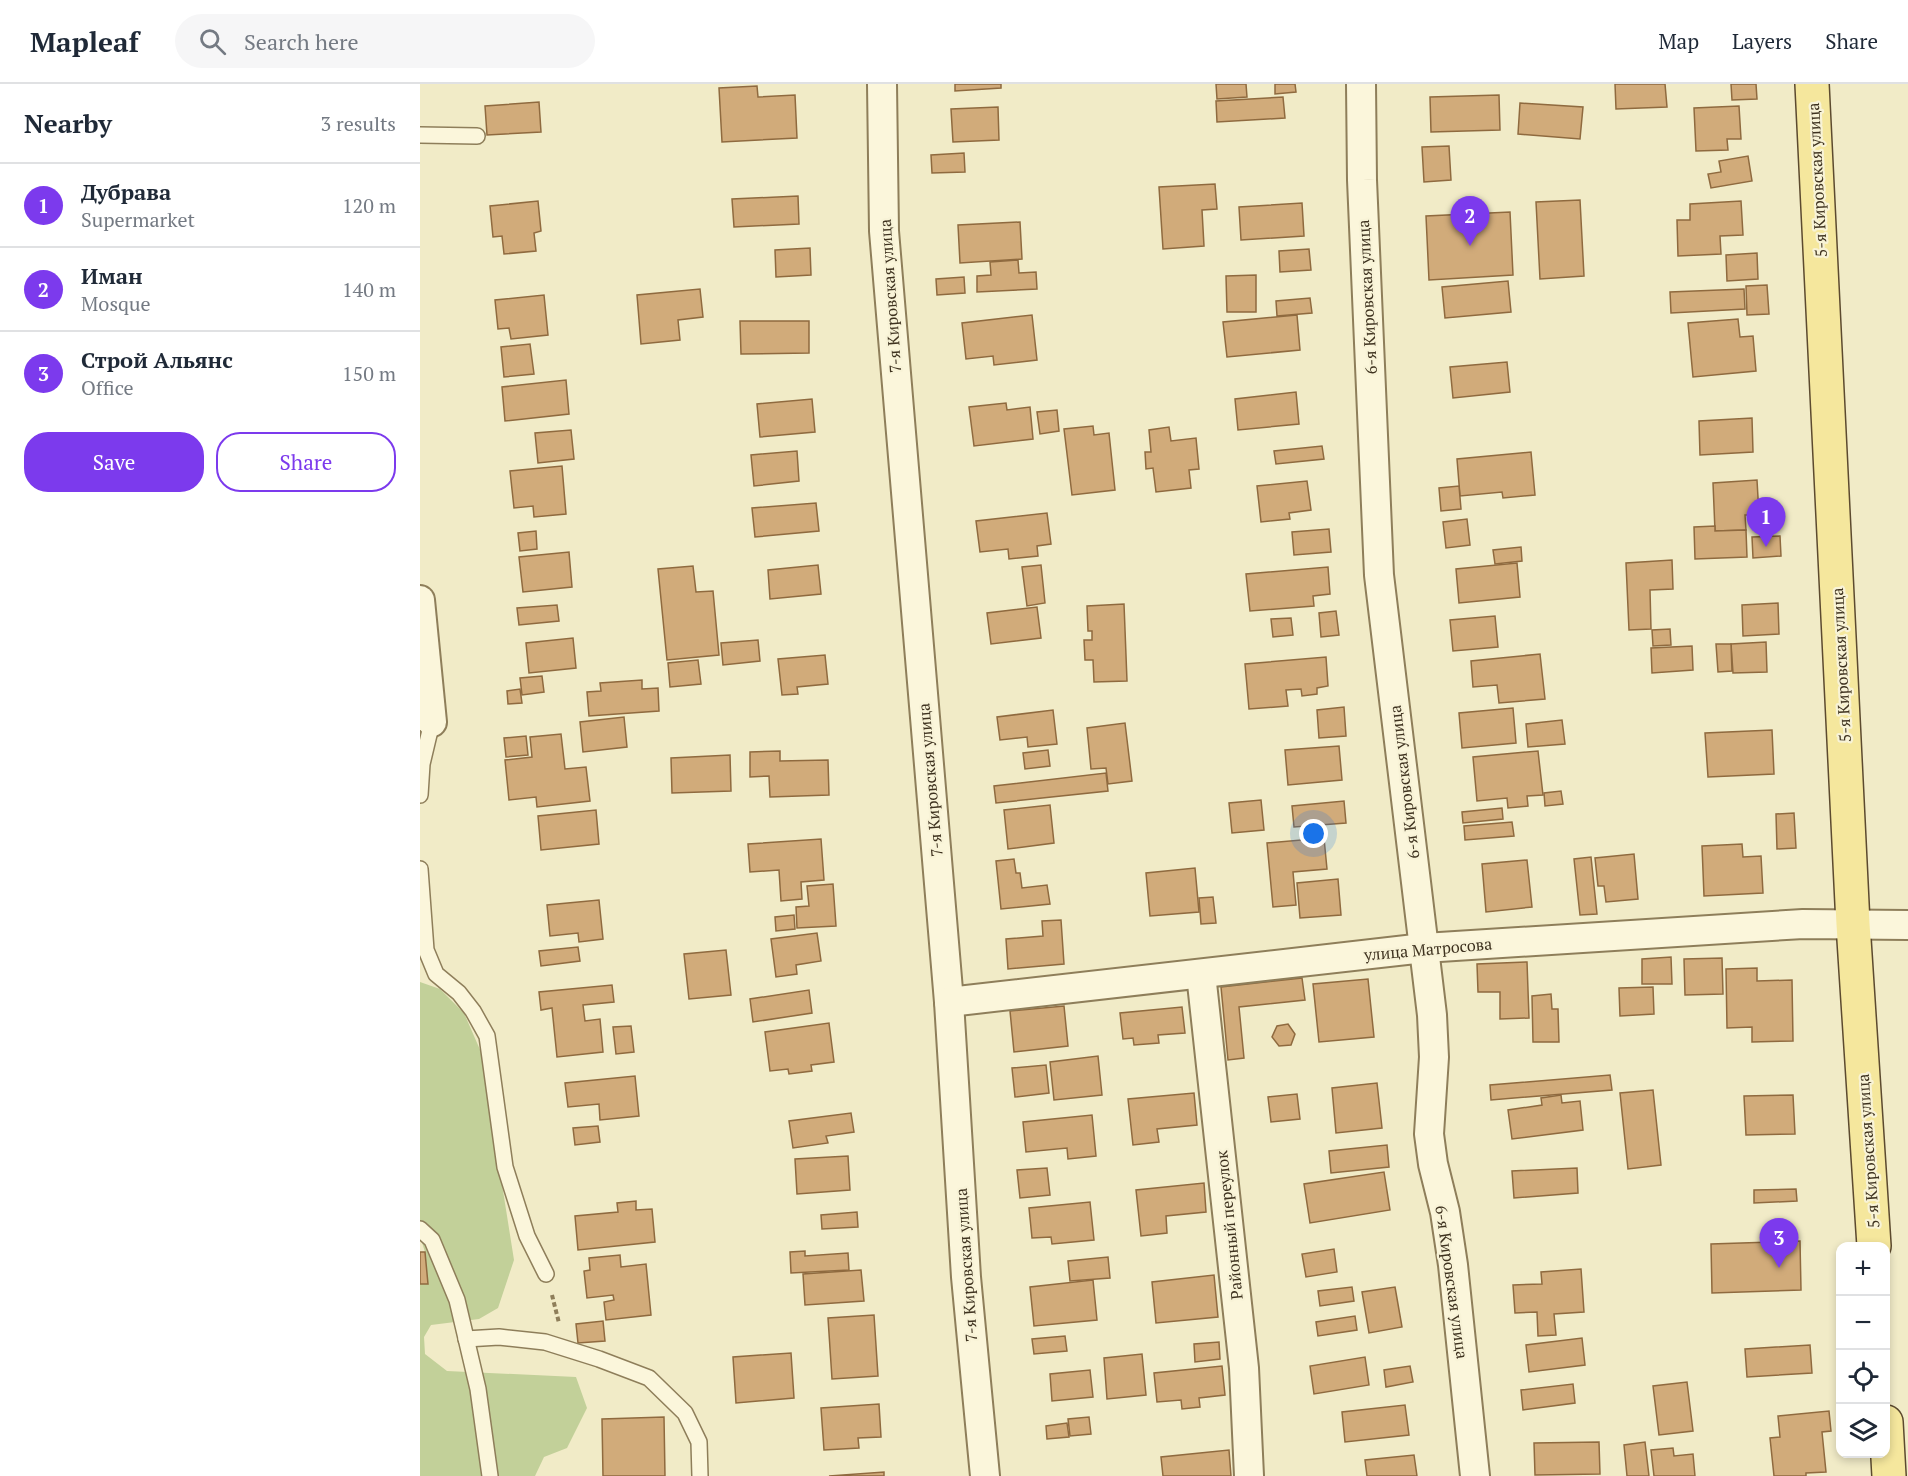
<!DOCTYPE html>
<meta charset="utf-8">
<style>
body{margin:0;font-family:"PT Serif",serif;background:#f6f6f7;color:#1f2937}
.controls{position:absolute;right:18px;bottom:18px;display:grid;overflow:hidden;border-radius:12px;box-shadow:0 3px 9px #0003}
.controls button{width:54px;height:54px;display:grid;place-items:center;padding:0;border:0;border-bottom:2px solid #e0e1e3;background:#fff;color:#1f2937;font:30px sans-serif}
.you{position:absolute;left:894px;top:750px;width:21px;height:21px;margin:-15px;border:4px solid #fff;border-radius:50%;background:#1a73e8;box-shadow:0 0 0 9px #1a73e833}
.badge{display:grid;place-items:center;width:39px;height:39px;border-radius:50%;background:#7c3aed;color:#fff;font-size:20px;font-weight:700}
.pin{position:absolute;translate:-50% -50px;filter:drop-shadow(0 2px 3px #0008)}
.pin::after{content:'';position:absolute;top:32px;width:21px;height:18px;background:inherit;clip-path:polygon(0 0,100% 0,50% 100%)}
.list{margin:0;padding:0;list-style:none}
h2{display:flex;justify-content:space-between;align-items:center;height:78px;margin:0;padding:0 24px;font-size:26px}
h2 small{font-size:20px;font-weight:400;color:#747a83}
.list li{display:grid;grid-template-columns:39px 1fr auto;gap:18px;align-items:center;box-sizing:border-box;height:84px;padding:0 24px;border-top:2px solid #e0e1e3}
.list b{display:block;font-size:22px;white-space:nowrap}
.list p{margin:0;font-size:20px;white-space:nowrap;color:#747a83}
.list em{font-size:20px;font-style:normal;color:#747a83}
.actions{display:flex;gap:12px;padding:18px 24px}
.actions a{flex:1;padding:14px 0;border:2px solid #7c3aed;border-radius:24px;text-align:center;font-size:21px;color:#7c3aed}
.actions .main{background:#7c3aed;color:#fff}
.icon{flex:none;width:33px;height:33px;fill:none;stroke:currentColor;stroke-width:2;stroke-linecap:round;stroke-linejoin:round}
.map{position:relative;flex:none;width:1488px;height:1392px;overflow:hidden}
header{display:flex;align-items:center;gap:36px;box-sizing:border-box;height:84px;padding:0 30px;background:#fff;border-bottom:2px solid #e0e1e3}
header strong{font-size:28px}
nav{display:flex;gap:33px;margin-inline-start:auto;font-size:21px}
.search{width:420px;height:54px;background:#f6f6f7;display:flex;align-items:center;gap:15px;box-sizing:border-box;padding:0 21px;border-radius:33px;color:#747a83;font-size:22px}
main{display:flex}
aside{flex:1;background:#fff}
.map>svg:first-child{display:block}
.green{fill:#c2d099}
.building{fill:#d1ab7a;stroke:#8f6a3f;stroke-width:1.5}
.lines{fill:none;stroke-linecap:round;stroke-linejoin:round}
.lane-casing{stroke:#8e7e5a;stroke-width:18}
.street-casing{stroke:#8e7e5a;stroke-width:32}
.primary-casing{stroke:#5c4a2f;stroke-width:36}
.path{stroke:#8e7e5a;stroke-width:4;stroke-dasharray:4.5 3;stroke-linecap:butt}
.lane{stroke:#fbf6db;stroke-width:15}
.street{stroke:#fbf6db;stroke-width:28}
.primary{stroke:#f5e79d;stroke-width:33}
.labels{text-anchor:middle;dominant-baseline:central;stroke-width:4.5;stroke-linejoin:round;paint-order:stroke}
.street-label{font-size:16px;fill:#3e321f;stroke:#f8f3d7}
</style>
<header>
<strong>Mapleaf</strong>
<div class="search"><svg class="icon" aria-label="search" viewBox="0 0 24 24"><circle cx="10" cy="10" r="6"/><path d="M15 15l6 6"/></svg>Search here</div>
<nav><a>Map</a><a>Layers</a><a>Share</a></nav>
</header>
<main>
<aside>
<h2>Nearby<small>3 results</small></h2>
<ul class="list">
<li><span class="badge">1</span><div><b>Дубрава</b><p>Supermarket</p></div><em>120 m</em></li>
<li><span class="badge">2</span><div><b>Иман</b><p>Mosque</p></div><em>140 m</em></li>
<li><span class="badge">3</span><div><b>Строй Альянс</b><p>Office</p></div><em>150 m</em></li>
</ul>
<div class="actions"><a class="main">Save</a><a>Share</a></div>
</aside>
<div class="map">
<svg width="1488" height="1392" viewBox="0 0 1488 1392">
<rect width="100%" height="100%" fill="#f1ebc7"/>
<!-- green -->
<path class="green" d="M0 898 20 905 44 929 61 968 94 1176 78 1224 59 1235 11 1241 4 1253 5 1270 27 1287 156 1293 167 1324 147 1364 124 1373 115 1392H0V1200L8 1199 5 1168 0 1152Z"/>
<!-- building -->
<g class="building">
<path d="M535 0H581V4L535 7Z"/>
<path d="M796 0H826L827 13 797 15Z"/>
<path d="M855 0H875L876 8 855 10Z"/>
<path d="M1195 0H1245L1247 23 1196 25Z"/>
<path d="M1311 0H1336L1337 15 1312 16Z"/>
<path d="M337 2 338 13 375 11 377 54 302 58 299 4Z"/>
<path d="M1079 11 1080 46 1011 48 1010 13Z"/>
<path d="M863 13 865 34 797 38 796 17Z"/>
<path d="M119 18 121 48 67 51 65 22Z"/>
<path d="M1100 19 1163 23 1160 55 1098 50Z"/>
<path d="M1319 22 1321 55H1307L1308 66 1276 67 1274 24Z"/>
<path d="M578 23 579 56 533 58 531 25Z"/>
<path d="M1029 62 1031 96 1004 98 1002 63Z"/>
<path d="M544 69 545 88 512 89 511 71Z"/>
<path d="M1328 72 1332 97 1291 104 1288 90 1301 88 1299 77Z"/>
<path d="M795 100 797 125 782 126 784 162 743 165 739 103Z"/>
<path d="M378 112 379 140 314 143 312 115Z"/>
<path d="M1160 116 1164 192 1120 195 1116 118Z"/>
<path d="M118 117 121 147 114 149 116 167 84 170 82 152 73 153 70 122Z"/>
<path d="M1321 117 1323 151 1300 152 1301 170 1258 172 1257 136H1270V120Z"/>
<path d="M882 119 884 152 821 156 819 123Z"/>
<path d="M1090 128 1093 191 1009 196 1006 132Z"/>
<path d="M600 138 602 175 540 179 538 141Z"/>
<path d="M390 164 391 191 356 193 355 166Z"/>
<path d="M889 165 891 186 860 188 859 167Z"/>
<path d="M1337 169 1338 195 1307 197 1306 171Z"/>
<path d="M598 176 599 189 616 188 617 205 557 208V192L571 191 570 178Z"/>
<path d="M836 191V228H807L806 192Z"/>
<path d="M544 193 545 209 517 211 516 195Z"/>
<path d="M1088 197 1091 228 1025 234 1022 203Z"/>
<path d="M1347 201 1349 230 1327 231 1326 202Z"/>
<path d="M280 205 283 233 258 236 260 256 221 260 217 211Z"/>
<path d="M1324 205 1325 225 1251 229 1250 208Z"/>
<path d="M124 211 128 251 91 255 89 244 78 245 75 216Z"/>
<path d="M890 214 892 229 857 232 856 217Z"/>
<path d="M612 231 617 276 574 281 573 272 546 275 542 239Z"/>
<path d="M877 231 880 266 807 273 803 238Z"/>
<path d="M1318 235 1320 253 1333 252 1336 287 1273 293 1268 239Z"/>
<path d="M320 237H389V269L321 270Z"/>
<path d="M110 260 114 290 84 293 81 263Z"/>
<path d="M1087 278 1090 308 1033 314 1030 283Z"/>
<path d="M146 296 149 330 85 337 82 303Z"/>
<path d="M876 308 879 340 818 346 815 315Z"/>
<path d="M392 315 395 348 340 353 337 320Z"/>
<path d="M586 319 587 326 610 323 613 355 554 362 549 323Z"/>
<path d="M637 326 639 347 620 350 617 328Z"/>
<path d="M1332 334 1333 368 1280 371 1279 337Z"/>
<path d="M673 342 674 351 689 349 695 406 652 411 644 345Z"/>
<path d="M749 343 751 357 776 354 779 385 769 386 771 404 736 408 733 384 726 385 725 368H731L729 346Z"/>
<path d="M151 346 154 375 118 379 115 349Z"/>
<path d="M902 362 904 375 856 380 854 367Z"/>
<path d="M377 367 379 397 334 402 331 371Z"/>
<path d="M1111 368 1115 411 1083 414 1082 408 1040 412 1037 375Z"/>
<path d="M142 382 146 430 114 433 113 422 94 424 90 387Z"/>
<path d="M1337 396 1339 431H1325L1326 446 1295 447 1293 399Z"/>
<path d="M887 397 891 426 869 429 870 435 841 438 837 402Z"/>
<path d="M1039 402 1041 425 1021 427 1019 404Z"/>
<path d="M396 419 399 447 335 453 332 424Z"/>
<path d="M627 429 631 460 617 462 618 472 589 475 588 465 560 468 556 437Z"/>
<path d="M1047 435 1050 461 1026 464 1023 438Z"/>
<path d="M1295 442V447L1326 446 1327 473 1275 475 1274 443Z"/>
<path d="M909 445 911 468 874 471 872 448Z"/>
<path d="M116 447 117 465 100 467 98 449Z"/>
<path d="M1360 452 1361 472 1333 474 1332 453Z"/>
<path d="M1101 463 1102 477 1075 480 1073 466Z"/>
<path d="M149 468 152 503 103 508 99 473Z"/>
<path d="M1252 476 1253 505 1230 506 1231 545 1209 546 1206 479Z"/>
<path d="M1097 479 1100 513 1039 519 1036 485Z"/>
<path d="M398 481 401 510 350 515 348 486Z"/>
<path d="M621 481 625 519 607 522 602 483Z"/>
<path d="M273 482 276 508 293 507 299 571 247 576 238 485Z"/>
<path d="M908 483 910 510 893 512 894 522 830 527 826 490Z"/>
<path d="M1358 519 1359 550 1323 552 1322 521Z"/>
<path d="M704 520 707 597 674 598 673 576H665L664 556H672V547H668L667 522Z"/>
<path d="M137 521 139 537 99 541 97 524Z"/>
<path d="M617 523 621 554 571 560 567 529Z"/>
<path d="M916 527 919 551 901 553 899 529Z"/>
<path d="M1075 532 1078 563 1033 567 1030 536Z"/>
<path d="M871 534 873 551 853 553 851 535Z"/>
<path d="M1250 545 1251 561 1233 562 1232 546Z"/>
<path d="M153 554 156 584 109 589 106 559Z"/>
<path d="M338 556 340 577 303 581 301 559Z"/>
<path d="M1346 558 1347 588 1313 589 1311 560Z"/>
<path d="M1296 560H1311L1312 587 1298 588Z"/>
<path d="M1272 562 1273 586 1232 589 1231 564Z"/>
<path d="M1120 570 1125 615 1079 619 1077 601 1053 603 1051 577Z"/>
<path d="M405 571 408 600 377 603 378 610 362 611 358 575Z"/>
<path d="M906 573 908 602 897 604V610L882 612 881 605 866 606 868 622 829 625 825 580Z"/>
<path d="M278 576 281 600 250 603 248 579Z"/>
<path d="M122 592 124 608 102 611 100 594Z"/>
<path d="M222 596V605L238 604 239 627 169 632 167 608 181 607 180 599Z"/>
<path d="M100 605 102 619 88 620 87 607Z"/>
<path d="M924 623 926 652 899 654 897 626Z"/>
<path d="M1093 624 1096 659 1042 664 1039 629Z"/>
<path d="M633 626 637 660 608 663 607 653 580 656 577 633Z"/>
<path d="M204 633 207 663 163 668 160 638Z"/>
<path d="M1142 636 1145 660 1108 663 1106 640Z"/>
<path d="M705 639 712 697 688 700 686 684 671 685 667 644Z"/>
<path d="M1352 646 1354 690 1288 693 1285 649Z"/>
<path d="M141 650 145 685 166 683 170 717 117 723 116 713 89 716 85 676 112 673 110 653Z"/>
<path d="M106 652 108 671 86 673 84 654Z"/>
<path d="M919 662 922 696 868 701 865 666Z"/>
<path d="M628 666 630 682 605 685 603 669Z"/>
<path d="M360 667V677L408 676 409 711 350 713 349 692 330 693V668Z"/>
<path d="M1118 667 1123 711 1107 712 1108 722 1088 724 1087 714 1057 717 1053 673Z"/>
<path d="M310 671 311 707 252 709 251 674Z"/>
<path d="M686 689 688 707 576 719 574 702Z"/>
<path d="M1141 707 1143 720 1125 722 1124 709Z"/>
<path d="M841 716 844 746 812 749 809 719Z"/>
<path d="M924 717 926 739 874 743 872 722Z"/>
<path d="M630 721 634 759 588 765 584 726Z"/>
<path d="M1082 724 1083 735 1043 739 1042 728Z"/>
<path d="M176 726 179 760 121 766 118 732Z"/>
<path d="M1374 729 1376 764 1357 765 1356 730Z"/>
<path d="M1092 738 1094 752 1045 756 1044 742Z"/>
<path d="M904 754 907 785 873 788 876 821 853 823 847 759Z"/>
<path d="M401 755 404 796 381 798 382 815 361 817 359 786 330 788 328 760Z"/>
<path d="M1322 760 1323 773 1341 772 1343 809 1284 812 1282 762Z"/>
<path d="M1214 770 1218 815 1186 818 1184 802H1178L1175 774Z"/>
<path d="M1171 773 1177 830 1160 831 1154 775Z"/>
<path d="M594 775 596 789H600L602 804 627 801 630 820 581 825 576 777Z"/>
<path d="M1107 776 1112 823 1066 828 1062 780Z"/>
<path d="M775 784 779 828 730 832 726 789Z"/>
<path d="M918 795 921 831 880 834 877 799Z"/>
<path d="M413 800 416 842 377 844 376 823 389 822 387 802Z"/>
<path d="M793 813 796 839 781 840 779 814Z"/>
<path d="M179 816 183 855 159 858 158 849 130 852 127 821Z"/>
<path d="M374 831 375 845 356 847 355 833Z"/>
<path d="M641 836 644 880 588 885 586 855 623 852 622 837Z"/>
<path d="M397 849 401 877 376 881 377 890 356 893 351 855Z"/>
<path d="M158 863 160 877 121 882 119 867Z"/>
<path d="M306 866 311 911 269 915 264 870Z"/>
<path d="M1251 873 1252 900H1222V875Z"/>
<path d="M1302 874 1303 910 1265 911 1264 875Z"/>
<path d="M1107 878 1109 934 1080 935V908H1058L1057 880Z"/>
<path d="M1337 884V897L1372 896 1373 957 1332 958V943L1307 944 1306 885Z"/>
<path d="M882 894 885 916 819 923 824 974 808 976 801 903Z"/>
<path d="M948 895 954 953 899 958 893 900Z"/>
<path d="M192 901 194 918 163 921 165 937 180 935 183 968 137 973 132 924 121 926 119 908Z"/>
<path d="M1233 903 1234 930 1200 932 1199 904Z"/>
<path d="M389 906 392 929 333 938 330 915Z"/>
<path d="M1131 910 1132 925H1138L1139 958H1113L1112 912Z"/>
<path d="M644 922 648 962 594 968 590 927Z"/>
<path d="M762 923 765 949 738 951 739 959 714 961 713 954 703 955 700 929Z"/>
<path d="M409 939 414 978 391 981 392 987 369 990 368 985 350 987 345 948Z"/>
<path d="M868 940 875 950 871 961 859 962 852 953 857 942Z"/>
<path d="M211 942 214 968 196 970 193 943Z"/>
<path d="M678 972 682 1011 634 1016 630 978Z"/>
<path d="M626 981 629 1009 595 1013 592 984Z"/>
<path d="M1190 991 1192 1006 1071 1016 1070 1001Z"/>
<path d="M215 992 219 1032 180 1036 179 1020 148 1023 145 999Z"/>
<path d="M957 999 962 1044 916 1049 912 1004Z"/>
<path d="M1233 1006 1241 1081 1208 1085 1200 1009Z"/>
<path d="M774 1009 777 1041 737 1045 739 1058 713 1061 708 1015Z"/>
<path d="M877 1010 880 1035 851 1038 848 1013Z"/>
<path d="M1141 1011 1142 1019 1160 1017 1163 1046 1092 1055 1088 1026 1122 1021 1121 1014Z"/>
<path d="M1373 1011 1375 1050 1326 1051 1324 1012Z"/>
<path d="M431 1029 434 1048 406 1052 408 1059 373 1064 369 1037Z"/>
<path d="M672 1031 676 1072 648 1075 647 1064 606 1068 603 1038Z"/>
<path d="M178 1042 180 1058 155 1061 153 1044Z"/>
<path d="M967 1061 969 1083 911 1089 909 1067Z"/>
<path d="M428 1072 430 1106 377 1110 375 1075Z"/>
<path d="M627 1084 630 1111 600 1114 597 1086Z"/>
<path d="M1157 1084 1158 1109 1094 1114 1092 1087Z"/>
<path d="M964 1088 970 1126 890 1139 884 1100Z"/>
<path d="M784 1099 786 1128 746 1132 747 1149 721 1152 716 1106Z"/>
<path d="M1376 1105 1377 1117 1334 1119V1106Z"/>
<path d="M216 1117V1126L232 1125 235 1158 158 1166 155 1132 198 1128 197 1119Z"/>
<path d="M670 1118 674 1156 632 1160 631 1153 612 1154 609 1124Z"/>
<path d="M437 1128 438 1143 402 1145 401 1131Z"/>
<path d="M1380 1157 1381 1206 1292 1209 1291 1160Z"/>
<path d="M914 1165 917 1188 886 1193 882 1170Z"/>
<path d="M385 1167V1172L428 1169 429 1186 371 1189 370 1168Z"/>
<path d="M0 1168H5L8 1200H0Z"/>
<path d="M200 1171 201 1183 226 1180 231 1231 186 1236 184 1218 194 1216 193 1211 167 1214 164 1187 170 1186 169 1174Z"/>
<path d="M688 1173 690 1194 650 1197 648 1177Z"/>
<path d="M1161 1185 1164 1228 1134 1230 1136 1251 1118 1252 1117 1228 1095 1229 1093 1201 1122 1200 1121 1188Z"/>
<path d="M441 1186 444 1217 385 1221 383 1190Z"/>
<path d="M794 1191 798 1233 736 1239 732 1198Z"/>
<path d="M673 1196 677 1236 614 1242 610 1203Z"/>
<path d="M932 1203 934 1217 900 1222 898 1207Z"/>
<path d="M975 1203 982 1243 949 1249 942 1208Z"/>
<path d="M454 1231 458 1292 412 1295 408 1234Z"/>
<path d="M935 1232 937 1246 898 1252 896 1238Z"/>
<path d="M183 1237 185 1257 158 1259 156 1240Z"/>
<path d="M645 1252 647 1267 614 1270 612 1255Z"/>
<path d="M1162 1254 1165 1281 1109 1288 1106 1261Z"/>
<path d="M799 1258 800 1275 775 1278 774 1260Z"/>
<path d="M1390 1261 1392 1289 1327 1293 1325 1265Z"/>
<path d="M371 1269 374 1314 316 1319 313 1273Z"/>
<path d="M722 1270 726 1311 687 1315 684 1274Z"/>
<path d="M945 1273 949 1301 894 1310 890 1282Z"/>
<path d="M802 1282 805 1311 779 1314 780 1323 762 1325 761 1316 737 1318 734 1289Z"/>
<path d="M990 1282 993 1298 966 1303 964 1286Z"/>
<path d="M670 1286 673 1313 632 1317 630 1290Z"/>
<path d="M1267 1298 1273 1347 1239 1351 1233 1302Z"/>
<path d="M1153 1300 1155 1319 1103 1326 1101 1306Z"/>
<path d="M459 1320 461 1353 438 1354 439 1364 404 1366 401 1324Z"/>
<path d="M985 1321 989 1351 925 1358 922 1328Z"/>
<path d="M1409 1327 1411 1347 1402 1348 1406 1388 1386 1389V1392H1354L1350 1354 1360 1353 1358 1332Z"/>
<path d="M244 1333 245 1392H183L182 1335Z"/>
<path d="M669 1333 671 1350 650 1352 648 1335Z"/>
<path d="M647 1339 649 1353 627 1355 626 1342Z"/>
<path d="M1179 1358 1180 1390 1115 1391 1114 1359Z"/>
<path d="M1225 1358 1229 1392H1207L1204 1361Z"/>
<path d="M1253 1364 1254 1372 1273 1370 1275 1392H1234L1231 1366Z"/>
<path d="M809 1366 811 1392H743L741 1373Z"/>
<path d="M994 1371 997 1392H947L945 1376Z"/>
<path d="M464 1388V1392H409Z"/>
</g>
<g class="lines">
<!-- lane casing -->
<g class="lane-casing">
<g id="lane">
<path d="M0 51 57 52"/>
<path d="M0 711 2 680 12 638"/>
<path d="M0 785 6 866 16 890 39 909 53 927 67 952 85 1083 107 1152 126 1190"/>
<path d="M0 1145 12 1156 37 1216 58 1305 70 1392"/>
<path d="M46 1255 79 1253 125 1258 179 1275 229 1294 265 1329 279 1358 280 1392"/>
</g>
</g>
<!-- street casing -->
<g class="street-casing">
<g id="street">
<path d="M462 0 464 147 529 918 546 1193 565 1392"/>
<path d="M941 0 942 96 959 491 1012 931 1014 973 1009 1050 1013 1080 1025 1128 1033 1181 1055 1392"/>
<path d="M0 516 12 638"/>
<path d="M781 890 824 1284 829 1392"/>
<path d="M529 918 1004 864 1383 840 1488 841"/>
</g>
</g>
<!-- primary casing -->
<g class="primary-casing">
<g id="primary">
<path d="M1392 0 1433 840 1454 1162"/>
<path d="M1466 1338 1469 1392"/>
</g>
</g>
<!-- path -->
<path class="path" d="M132 1211 139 1239"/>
<!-- lane -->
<use href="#lane" class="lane"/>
<!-- street -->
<use href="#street" class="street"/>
<!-- primary -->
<use href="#primary" class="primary"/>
</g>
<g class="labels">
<!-- street labels -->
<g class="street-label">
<text transform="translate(1397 96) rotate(-93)">5-я Кировская улица</text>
<text transform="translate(470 212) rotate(-94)">7-я Кировская улица</text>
<text transform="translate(947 213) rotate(-93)">6-я Кировская улица</text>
<text transform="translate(1421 581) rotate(-93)">5-я Кировская улица</text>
<text transform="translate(510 696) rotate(-95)">7-я Кировская улица</text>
<text transform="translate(984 698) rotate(-97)">6-я Кировская улица</text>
<text transform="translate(1008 865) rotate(-5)">улица Матросова</text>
<text transform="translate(1448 1067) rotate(-94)">5-я Кировская улица</text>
<text transform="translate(809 1141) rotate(-96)">Районный переулок</text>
<text transform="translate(546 1181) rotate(-94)">7-я Кировская улица</text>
<text transform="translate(1032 1198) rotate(82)">6-я Кировская улица</text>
</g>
</g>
</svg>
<div class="controls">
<button>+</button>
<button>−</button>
<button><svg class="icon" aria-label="locate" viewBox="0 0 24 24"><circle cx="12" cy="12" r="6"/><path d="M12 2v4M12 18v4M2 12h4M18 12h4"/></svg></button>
<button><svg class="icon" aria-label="layers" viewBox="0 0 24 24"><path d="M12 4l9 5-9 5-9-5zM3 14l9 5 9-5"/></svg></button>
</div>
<div class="you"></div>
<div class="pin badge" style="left:1346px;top:463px">1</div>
<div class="pin badge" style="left:1050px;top:162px">2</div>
<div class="pin badge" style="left:1359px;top:1184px">3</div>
</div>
</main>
